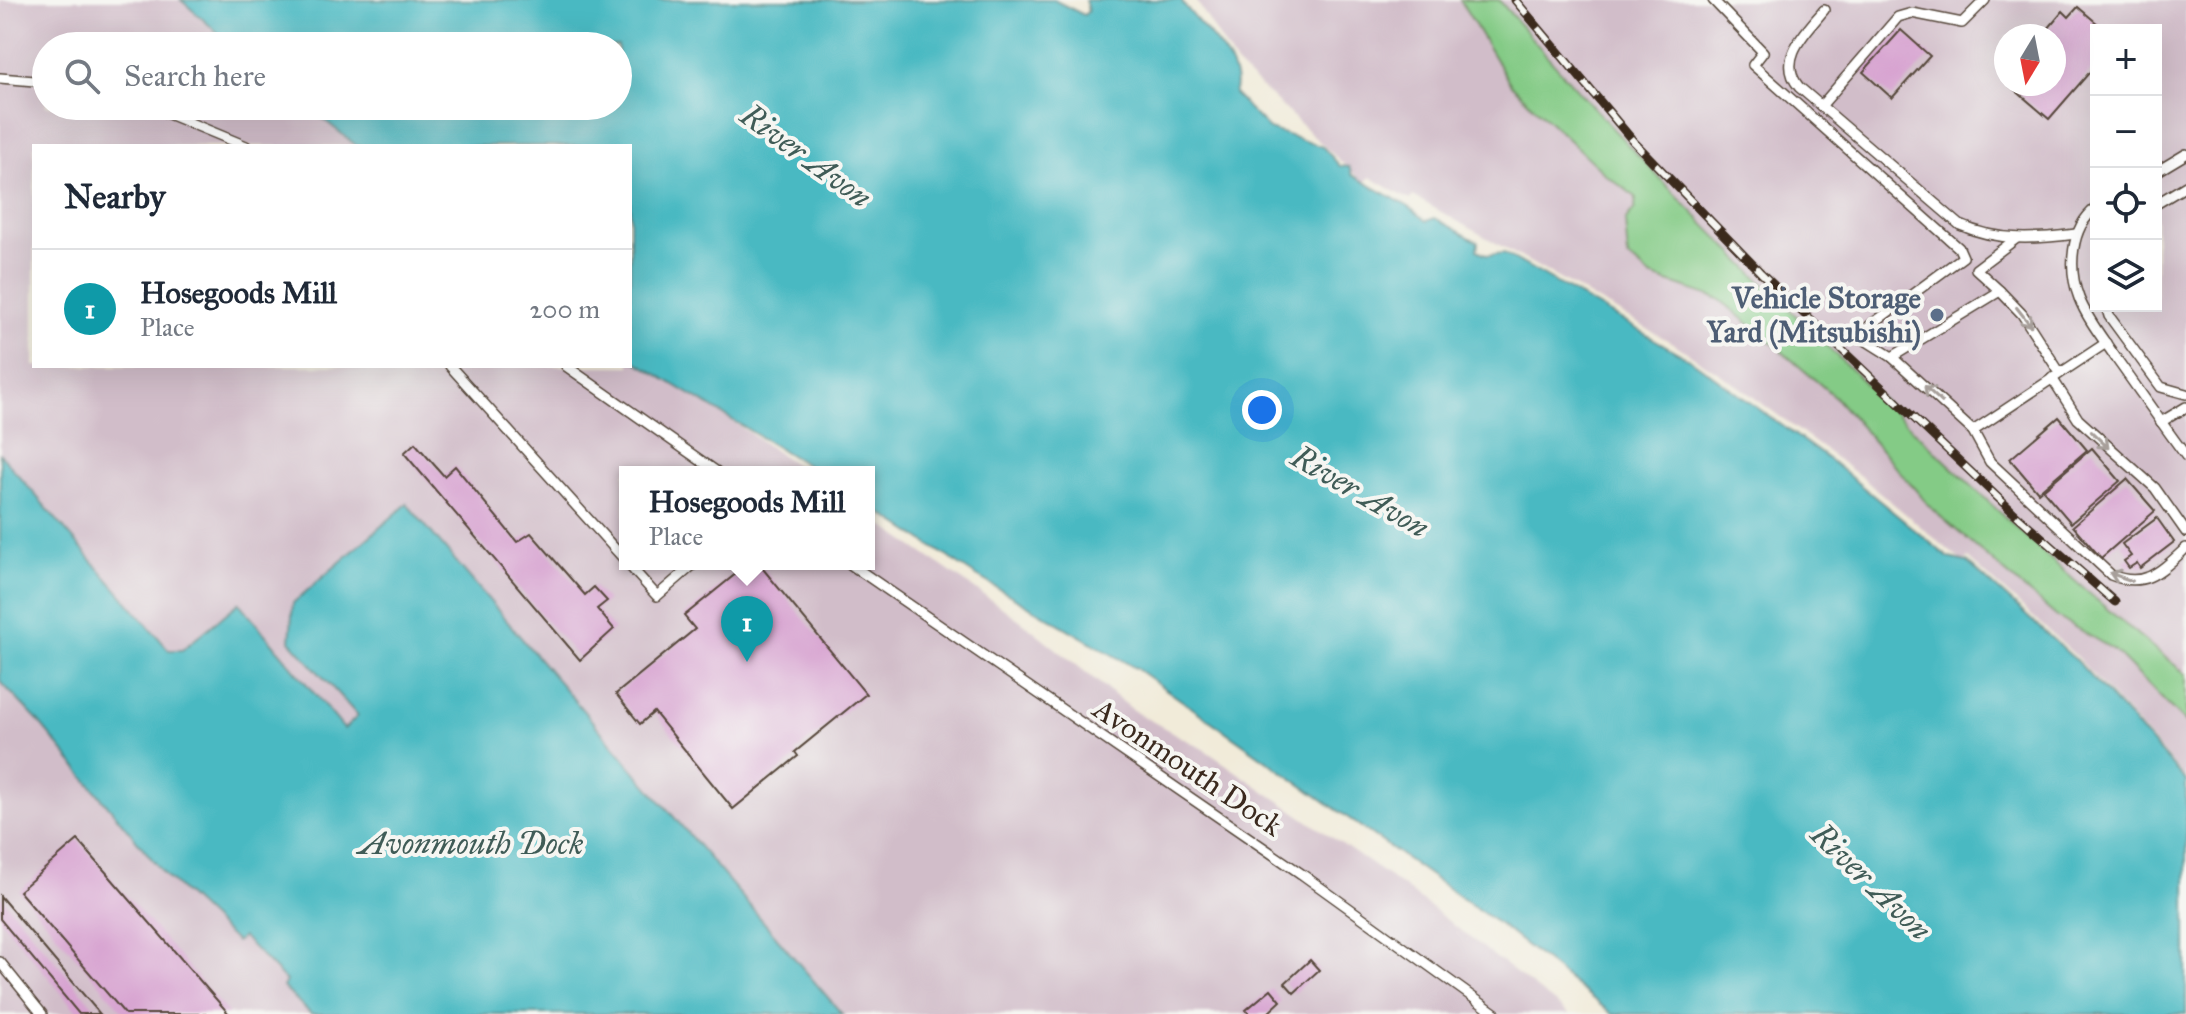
<!DOCTYPE html>
<meta charset="utf-8">
<style>
body{margin:0;font-family:"IM FELL Great Primer",serif;background:#f2f2f3;color:#1f2937}
.controls{position:absolute;right:24px;top:24px;display:grid;overflow:hidden;border-radius:0px;box-shadow:0 8px 32px #0002}
.controls button{width:72px;height:72px;display:grid;place-items:center;padding:0;border:0;border-bottom:2px solid #e0e1e3;background:#fff;color:#1f2937;font:40px sans-serif}
.compass{position:absolute;left:1994px;top:24px;width:72px;height:72px;border-radius:50%;background:#fff;box-shadow:0 8px 32px #0002;rotate:190deg}
.you{position:absolute;left:1262px;top:410px;width:28px;height:28px;margin:-20px;border:6px solid #fff;border-radius:50%;background:#1a73e8;box-shadow:0 0 0 12px #1a73e833}
.badge{display:grid;place-items:center;width:52px;height:52px;border-radius:50%;background:#b5179e;color:#fff;font-size:26px;font-weight:700}
.pin{position:absolute;translate:-50% -66px;filter:drop-shadow(0 2px 4px #0008)}
.pin::after{content:'';position:absolute;top:42px;width:28px;height:24px;background:inherit;clip-path:polygon(0 0,100% 0,50% 100%)}
.popup{position:absolute;left:619px;top:466px;width:256px;height:104px;box-sizing:border-box;display:grid;place-content:center;border-radius:0px;background:#fff;filter:drop-shadow(0 2px 6px #0005);font-size:26px;white-space:nowrap;color:#747a83}
.popup b{font-size:30px;color:#1f2937}
.popup::after{content:'';position:absolute;left:50%;top:100%;margin-left:-16px;border:16px solid transparent;border-top-color:#fff}
.list{margin:0;padding:0;list-style:none}
h2{display:flex;justify-content:space-between;align-items:center;height:104px;margin:0;padding:0 32px;font-size:34px}
h2 small{font-size:26px;font-weight:400;color:#747a83}
.list li{display:grid;grid-template-columns:52px 1fr auto;gap:24px;align-items:center;box-sizing:border-box;height:120px;padding:0 32px;border-top:2px solid #e0e1e3}
.list b{display:block;font-size:30px;white-space:nowrap}
.list p{margin:0;font-size:26px;white-space:nowrap;color:#747a83}
.list em{font-size:26px;font-style:normal;color:#747a83}
.icon{flex:none;width:44px;height:44px;fill:none;stroke:currentColor;stroke-width:2;stroke-linecap:round;stroke-linejoin:round}
.map{position:relative;flex:none;width:2186px;height:1014px;overflow:hidden}
.search{position:absolute;background:#fff;box-shadow:0 8px 32px #0002;left:32px;top:32px;width:600px;height:88px;display:flex;align-items:center;gap:20px;box-sizing:border-box;padding:0 28px;border-radius:44px;color:#747a83;font-size:30px}
.panel{position:absolute;background:#fff;box-shadow:0 8px 32px #0002;left:32px;top:144px;width:600px;height:224px;border-radius:0px}
.map>svg:first-child{display:block}
.industrial{fill:#d1bdc9;fill-rule:evenodd}
.green{fill:#84cb86;stroke:#607a52;stroke-width:2}
.water{fill:#4ab9c2;stroke:#427270;stroke-width:2}
.building{fill:#d7a2d0}
.lines{fill:none;stroke-linecap:round;stroke-linejoin:round}
.service-casing{stroke:#56473a;stroke-width:12}
.service{stroke:#fff;stroke-width:9}
.rail-casing{stroke:#3b2a1e;stroke-width:9}
.rail{stroke:#f6f6f2;stroke-width:6;stroke-dasharray:18;stroke-linecap:butt}
.oneway{stroke:#a79f9a}
.service-dot{fill:#5c6f8a;stroke:#f6f6f2;stroke-width:3}
.labels{text-anchor:middle;dominant-baseline:central;stroke-width:8;stroke-linejoin:round;paint-order:stroke}
.service-label{font-size:30px;font-weight:bold;fill:#4e5e75;stroke:#f6f6f2;text-anchor:end}
.street-label{font-size:30px;fill:#3b2a1e;stroke:#f6f6f2}
.water-label{font-size:32px;font-style:italic;fill:#405c57;stroke:#f6f6f2}
</style>
<div class="map">
<svg width="2186" height="1014" viewBox="0 0 2186 1014">
<rect width="100%" height="100%" fill="#f6f6f2"/>
<filter id="ink" filterUnits="userSpaceOnUse"><feTurbulence type="fractalNoise" baseFrequency=".0125" numOctaves="2"/><feDisplacementMap in="SourceGraphic" scale="16" xChannelSelector="R" yChannelSelector="G"/><feConvolveMatrix kernelMatrix="1 2 1 2 8 2 1 2 1" color-interpolation-filters="sRGB"/></filter>
<filter id="wash" filterUnits="userSpaceOnUse"><feTurbulence type="fractalNoise" baseFrequency=".006" numOctaves="4" result="noise"/><feDisplacementMap in="SourceGraphic" scale="32" xChannelSelector="R" yChannelSelector="G"/><feGaussianBlur stdDeviation="1.8" result="paint"/><feColorMatrix in="noise" values="0 0 0 0 0 0 0 0 0 0 0 0 0 0 0 0 0 1.4 0 .05"/><feComposite in="paint" operator="in"/></filter>
<g filter="url(#wash)">
<rect width="100%" height="100%" fill="#f1ebd9"/>
<!-- industrial -->
<g class="industrial">
<path d="M0 0H214L267 46H46V106H334L379 146H34V366H630V351L806 472H625V564H869V516L1020 620 1137 713 1205 750 1404 887 1569 1014H0Z"/>
<path d="M1196 0H2186V779L2076 656 1968 558 1963 562 1860 476 1737 385 1676 345 1413 196 1410 200 1370 177 1364 183 1235 63ZM2096 30H2156V306H2096ZM2006 36H2054V84H2006Z"/>
</g>
<!-- green -->
<path class="green" d="M1460 0H1499C1614 137 1739 261 1867 385 1970 485 2074 586 2186 674V723L2114 650 2057 617 1933 510 1835 397 1757 330 1719 299 1650 276 1628 257 1625 221 1635 208 1636 197 1606 175 1511 85Z"/>
<!-- water -->
<g class="water">
<path d="M181 0H1054L1084 15 1088 11 1085 0H1181C1197 26 1246 63 1234 94L1269 129 1323 147 1340 166 1349 167 1352 175 1409 207 1426 221 1435 218 1478 242 1477 250 1488 255 1504 253 1694 362 1831 461 1949 558 1967 562 2079 663 2186 781V1014H1612L1500 925 1137 669 975 575 869 505V472H818L630 358V146H357L307 106H618V46H233Z"/>
<path d="M0 454 169 650H182L239 603 344 729 358 716 290 641 293 603 407 504 842 1014H311L283 987 286 981 243 937 236 942 166 876 38 721 0 681Z"/>
</g>
<g id="blocks">
<!-- building -->
<g class="building">
<path d="M2078 7 2105 30H2096V65L2049 119 2008 84H2054V36H2042L2063 11 2069 17Z"/>
<path d="M1901 30 1930 56 1892 98 1863 72Z"/>
<path d="M2059 417 2087 450 2038 492 2010 459Z"/>
<path d="M415 443 444 476 455 466 517 542 531 533 585 595 594 587 607 601 597 609 614 629 580 660 404 453Z"/>
<path d="M2092 448 2120 481 2071 523 2043 490Z"/>
<path d="M2127 479 2155 511 2101 558 2073 526Z"/>
<path d="M2157 518 2174 542 2140 568 2137 563 2129 568 2124 561 2131 556 2122 544Z"/>
<path d="M748 564H759L866 694 795 752 798 756 733 809 654 712 640 724 616 694 695 629 684 616Z"/>
<path d="M78 840 229 1014H125L19 891Z"/>
<path d="M0 896 100 1014H79L0 919Z"/>
<path d="M1310 960 1319 970 1294 993 1285 983Z"/>
<path d="M1271 989 1281 1001 1267 1014H1249L1246 1010Z"/>
</g>
</g>
</g>
<g filter="url(#ink)">
<use href="#blocks" fill-opacity="0" stroke="#56473a" stroke-width="2"/>
<g class="lines">
<!-- service casing -->
<g class="service-casing">
<g id="service">
<path d="M1713 0 1763 52 1753 65 1959 248 1963 257 1857 335 1892 357 1973 431 1990 462 2111 575C2145 589 2161 571 2186 548"/>
<path d="M1824 10C1806 32 1776 59 1799 87L1960 225C1998 242 2037 239 2076 234"/>
<path d="M0 78 46 82"/>
<path d="M149 106 246 146"/>
<path d="M1821 106 1898 17 1912 13 1962 23 1985 0"/>
<path d="M2156 172 2186 154"/>
<path d="M2156 204 2186 186"/>
<path d="M2096 208C2070 228 2068 269 2079 298 2088 321 2105 341 2118 361 2141 393 2163 425 2186 456"/>
<path d="M2000 291 1976 269 2017 238"/>
<path d="M2106 306 2109 316 2161 387 2186 394"/>
<path d="M1892 357 2000 291 2022 314 2060 373"/>
<path d="M450 366 625 560"/>
<path d="M566 366 717 472"/>
<path d="M2052 378 2078 419 2155 488 2186 532"/>
<path d="M2161 422 2186 407"/>
<path d="M1973 431 2106 343"/>
<path d="M628 564 657 596 694 564"/>
<path d="M850 564 1303 875 1496 1014"/>
<path d="M0 962 42 1014"/>
</g>
</g>
<!-- service -->
<use href="#service" class="service"/>
<!-- rail casing -->
<g class="rail-casing">
<path id="rail" d="M1515 0 1634 142 1761 273 2013 512 2115 602"/>
</g>
<!-- rail -->
<use href="#rail" class="rail"/>
</g>
<!-- one-way arrows -->
<defs><path id="oneway-shaft" d="M-6 0H5M1.5-3L5.5 0L1.5 3" fill="none" stroke-width="1.6" stroke-linecap="round" stroke-linejoin="round" transform="scale(2)"/></defs>
<g class="oneway">
<use href="#oneway-shaft" transform="translate(2024 317) rotate(52)"/>
<use href="#oneway-shaft" transform="translate(1933 394) rotate(-137)"/>
<use href="#oneway-shaft" transform="translate(2100 440) rotate(44)"/>
<use href="#oneway-shaft" transform="translate(2121 577) rotate(-161)"/>
</g>
</g>
<!-- markers -->
<circle class="service-dot" cx="1937" cy="315" r="8"/>
<g class="labels">
<!-- service labels -->
<g class="service-label">
<text x="1921" y="298">Vehicle Storage<tspan x="1921" dy="34">Yard (Mitsubishi)</tspan></text>
</g>
<!-- street labels -->
<g class="street-label">
<text transform="translate(1188 767) rotate(34)">Avonmouth Dock</text>
</g>
<!-- water labels -->
<g class="water-label">
<text transform="translate(806 156) rotate(36)">River Avon</text>
<text transform="translate(1360 492) rotate(30)">River Avon</text>
<text x="471" y="843">Avonmouth Dock</text>
<text transform="translate(1871 882) rotate(44)">River Avon</text>
</g>
</g>
</svg>
<div class="controls">
<button>+</button>
<button>−</button>
<button><svg class="icon" aria-label="locate" viewBox="0 0 24 24"><circle cx="12" cy="12" r="6"/><path d="M12 2v4M12 18v4M2 12h4M18 12h4"/></svg></button>
<button><svg class="icon" aria-label="layers" viewBox="0 0 24 24"><path d="M12 4l9 5-9 5-9-5zM3 14l9 5 9-5"/></svg></button>
</div>
<svg class="compass" viewBox="-18 -18 36 36"><path d="M0-13l5 13h-10z" fill="#e53935"/><path d="M0 13l5-13h-10z" fill="#747a83"/></svg>
<div class="you"></div>
<div class="pin badge" style="left:747px;top:662px;background:#0f9aa8">1</div>
<div class="popup"><b>Hosegoods Mill</b>Place</div>
<div class="search"><svg class="icon" aria-label="search" viewBox="0 0 24 24"><circle cx="10" cy="10" r="6"/><path d="M15 15l6 6"/></svg>Search here</div>
<section class="panel">
<h2>Nearby<small></small></h2>
<ul class="list">
<li><span class="badge" style="background:#0f9aa8">1</span><div><b>Hosegoods Mill</b><p>Place</p></div><em>200 m</em></li>
</ul>
</section>
</div>
